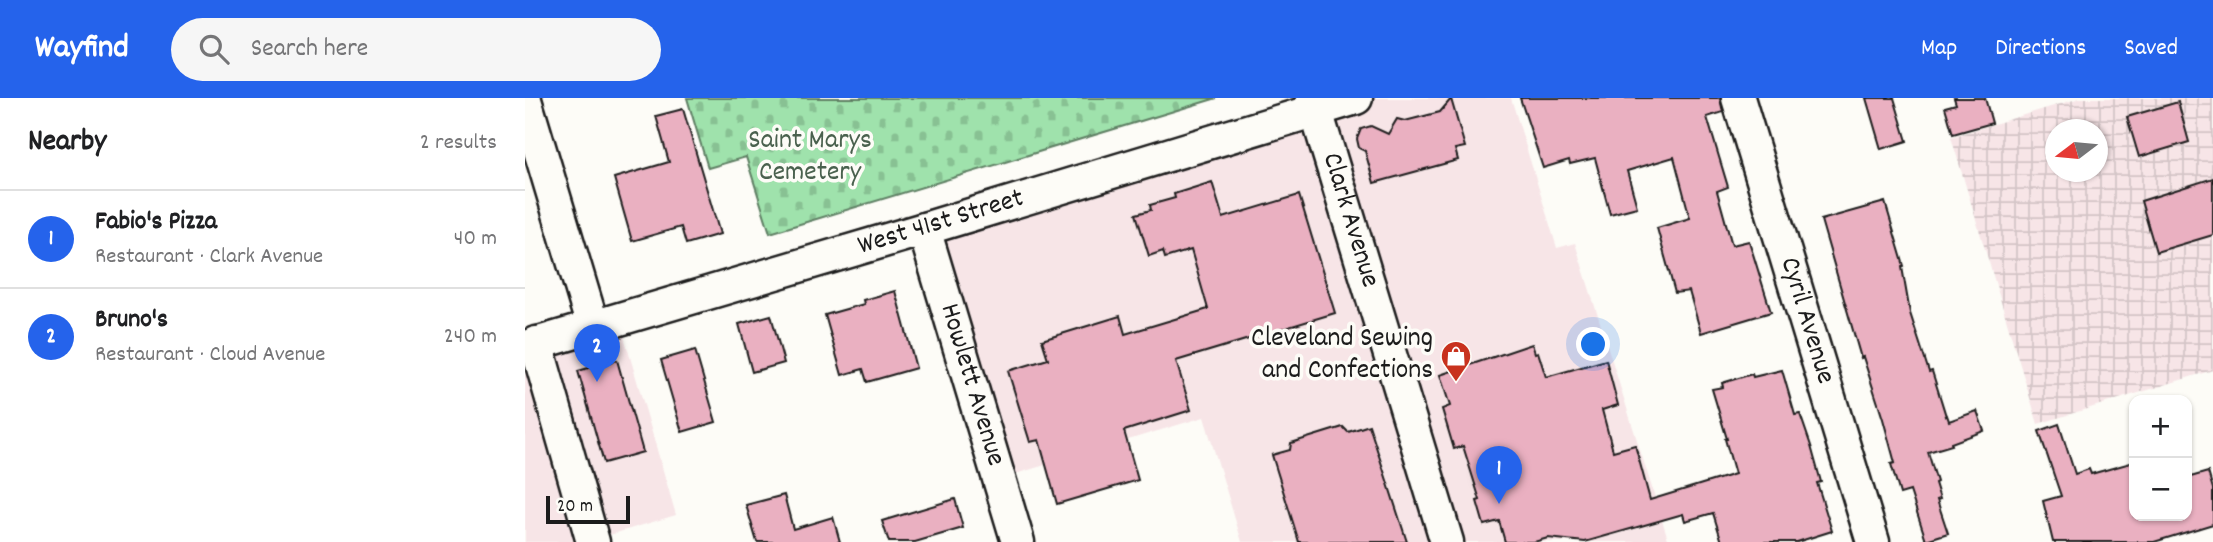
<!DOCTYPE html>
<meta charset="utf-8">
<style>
body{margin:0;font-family:Dekko,sans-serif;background:#f6f6f6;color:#202124}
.controls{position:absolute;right:21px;bottom:21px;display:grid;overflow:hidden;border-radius:14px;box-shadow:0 2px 5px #0004}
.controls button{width:63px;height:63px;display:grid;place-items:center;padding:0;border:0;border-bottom:2px solid #e0e0e0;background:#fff;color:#202124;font:35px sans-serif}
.compass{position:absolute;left:1520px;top:21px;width:63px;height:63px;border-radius:50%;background:#fff;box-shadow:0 2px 5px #0004;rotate:254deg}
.scale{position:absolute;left:21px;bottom:18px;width:84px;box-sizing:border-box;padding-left:7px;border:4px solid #1c1c1c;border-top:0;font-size:19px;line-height:24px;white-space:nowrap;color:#1c1c1c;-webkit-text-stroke:5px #fdfcf7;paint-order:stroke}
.you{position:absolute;left:1069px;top:247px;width:24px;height:24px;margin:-18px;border:5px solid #fff;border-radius:50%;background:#1a73e8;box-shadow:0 0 0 10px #1a73e833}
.badge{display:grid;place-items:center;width:46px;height:46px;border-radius:50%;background:#2563eb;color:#fff;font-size:23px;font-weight:700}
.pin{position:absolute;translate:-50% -58px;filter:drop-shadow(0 2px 4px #0008)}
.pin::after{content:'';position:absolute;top:37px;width:24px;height:21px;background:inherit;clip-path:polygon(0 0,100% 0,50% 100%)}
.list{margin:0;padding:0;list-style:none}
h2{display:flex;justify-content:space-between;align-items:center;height:91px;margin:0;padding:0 28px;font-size:30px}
h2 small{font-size:23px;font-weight:400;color:#757577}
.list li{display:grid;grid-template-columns:46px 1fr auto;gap:21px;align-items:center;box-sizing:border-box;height:98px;padding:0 28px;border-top:2px solid #e0e0e0}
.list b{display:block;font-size:26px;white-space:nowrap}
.list p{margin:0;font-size:23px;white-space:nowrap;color:#757577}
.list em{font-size:23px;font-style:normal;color:#757577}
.icon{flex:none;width:38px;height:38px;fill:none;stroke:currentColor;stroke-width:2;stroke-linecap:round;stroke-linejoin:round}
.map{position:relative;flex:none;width:1688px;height:444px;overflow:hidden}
header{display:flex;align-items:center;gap:42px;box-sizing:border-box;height:98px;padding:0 35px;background:#2563eb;color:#fff}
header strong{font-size:33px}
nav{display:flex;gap:38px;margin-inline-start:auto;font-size:24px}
.search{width:490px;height:63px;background:#f6f6f6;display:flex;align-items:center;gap:18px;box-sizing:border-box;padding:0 24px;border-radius:38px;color:#757577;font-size:26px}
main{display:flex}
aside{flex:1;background:#fff}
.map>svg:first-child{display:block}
.built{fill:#f7e5e7}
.industrial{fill:url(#industrial-grid);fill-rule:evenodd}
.cemetery{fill:url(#cemetery-stones);stroke:#5e7f64;stroke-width:2}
.building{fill:#eab0c1;stroke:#1c1c1c;stroke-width:2}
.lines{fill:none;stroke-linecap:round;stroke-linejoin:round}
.minor-casing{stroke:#1c1c1c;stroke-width:37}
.minor{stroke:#fdfcf7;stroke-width:32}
.labels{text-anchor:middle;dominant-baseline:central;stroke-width:7;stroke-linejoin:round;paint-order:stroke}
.park-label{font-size:28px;fill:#4a614e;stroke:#fdfcf7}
.street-label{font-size:28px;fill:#1c1c1c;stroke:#fdfcf7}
.poi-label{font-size:28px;fill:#1c1c1c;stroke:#fdfcf7;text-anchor:end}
</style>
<header>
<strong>Wayfind</strong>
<div class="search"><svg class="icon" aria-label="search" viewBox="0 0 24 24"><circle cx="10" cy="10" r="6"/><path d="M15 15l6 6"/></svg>Search here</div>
<nav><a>Map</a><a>Directions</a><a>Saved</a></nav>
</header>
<main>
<aside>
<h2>Nearby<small>2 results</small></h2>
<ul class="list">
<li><span class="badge">1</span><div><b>Fabio's Pizza</b><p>Restaurant · Clark Avenue</p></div><em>40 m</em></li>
<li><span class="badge">2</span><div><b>Bruno's</b><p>Restaurant · Cloud Avenue</p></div><em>240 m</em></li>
</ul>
</aside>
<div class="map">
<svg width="1688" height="444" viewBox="0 0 1688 444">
<defs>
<pattern id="industrial-grid" width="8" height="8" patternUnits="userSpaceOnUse" patternTransform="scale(1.75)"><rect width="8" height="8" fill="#f7e5e7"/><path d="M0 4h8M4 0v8" fill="none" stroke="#d3c4c6"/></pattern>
<pattern id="cemetery-stones" width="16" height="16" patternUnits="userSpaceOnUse" patternTransform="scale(1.75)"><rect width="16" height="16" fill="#9fe2ac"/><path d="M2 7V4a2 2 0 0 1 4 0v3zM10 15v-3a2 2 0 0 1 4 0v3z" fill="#88c193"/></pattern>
</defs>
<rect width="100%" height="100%" fill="#fdfcf7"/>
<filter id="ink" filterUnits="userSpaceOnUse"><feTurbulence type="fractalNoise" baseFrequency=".0143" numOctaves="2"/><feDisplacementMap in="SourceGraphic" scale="14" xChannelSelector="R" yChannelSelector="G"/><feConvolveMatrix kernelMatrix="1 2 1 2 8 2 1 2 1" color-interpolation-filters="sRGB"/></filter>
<g filter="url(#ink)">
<!-- built -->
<g class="built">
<path d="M831 0H986L1032 150 1050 145 1144 444H717L679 319 474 381 399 131Z"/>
<path d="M94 221 151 417 68 442V444H0V249Z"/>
</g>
<!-- industrial -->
<path class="industrial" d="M1555 0H1688V272L1513 326 1426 39ZM1531 32H1573V74H1531Z"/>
<!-- cemetery -->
<path class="cemetery" d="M162 0H692L245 135 221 59 183 70Z"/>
<!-- building -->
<g class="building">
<path d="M995 0H1195L1198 14 1182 19 1203 89 1192 93 1207 147 1224 143 1246 214 1176 235 1164 193 1150 195 1132 130 1165 120 1149 59 1102 73 1112 109 1085 116 1070 60 1045 66 1044 62 1018 70Z"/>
<path d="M1341 0H1369L1382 43 1356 51Z"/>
<path d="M1429 0H1460L1467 25 1428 36 1420 9 1431 6Z"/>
<path d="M926 1 940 49 930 51 933 62 849 85 840 53 834 50 832 41 836 31 846 28 863 36 872 21 880 23 915 14Z"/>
<path d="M1653 4 1664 44 1614 59 1602 19Z"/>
<path d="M158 11 195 136 161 146 156 129 107 143 89 80 144 64 131 18Z"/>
<path d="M1688 80V137L1631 154 1616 103Z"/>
<path d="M687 84 698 120 774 97 810 215 651 263 666 312 599 333 613 382 532 406 514 342 505 344 483 273 523 261 517 242 595 218 600 236 683 211 666 152 640 160 638 153 624 158 611 116 626 112 625 107 650 100 649 96Z"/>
<path d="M1360 104 1379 168 1377 169 1385 215 1404 274 1407 273 1421 318 1422 317 1424 323 1452 313 1459 333 1426 345 1427 347 1403 354 1412 384 1410 385 1415 401 1412 402 1423 435 1401 442 1385 393 1375 396 1366 366 1370 365 1358 321 1338 259 1336 260 1296 122Z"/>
<path d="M370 193 391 270 342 284 338 271 317 277 300 217 339 206 338 202Z"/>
<path d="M246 217 259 265 227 274 214 226Z"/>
<path d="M1007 246 1010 255 1013 254 1021 279 1081 262 1093 307 1077 312 1088 353 1110 347 1125 402 1210 376 1200 341H1202L1187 291 1198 289 1197 285 1227 276 1228 279 1257 272 1270 317 1275 316 1286 348 1296 384 1292 385 1307 433 1272 444H1197L1188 415 1160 423 1158 416 1060 444 1023 440 1009 444H980L974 423 959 427 952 403 955 402 938 348 929 351 917 311 925 308 915 277Z"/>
<path d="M170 252 191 324 157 334 136 262Z"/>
<path d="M92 262 118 354 79 365 53 273Z"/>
<path d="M1534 326 1550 376 1564 371 1566 376 1609 364V418H1662V380L1683 374 1688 391V426L1629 444H1528L1518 403 1536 398 1514 333Z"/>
<path d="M844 327 882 444H774L747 357 765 352 766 345 818 329 823 334Z"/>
<path d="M259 397 268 431 308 419 315 444H232L221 407Z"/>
<path d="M430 401 438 430 390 444H364L357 423Z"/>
</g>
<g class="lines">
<!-- minor casing -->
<g class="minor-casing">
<g id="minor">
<path id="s1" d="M787 0 922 444"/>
<path id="s2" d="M1213 0 1348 444"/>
<path d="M0 2 68 229"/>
<path id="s3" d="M399 131 493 444"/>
<path d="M11 245 68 444"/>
<path id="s4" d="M0 249 399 131 831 0"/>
</g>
</g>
<!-- minor -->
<use href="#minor" class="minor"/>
</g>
</g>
<!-- icons -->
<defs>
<g id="shop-pin" transform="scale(1.575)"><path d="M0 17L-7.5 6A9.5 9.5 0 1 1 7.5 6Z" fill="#c8321e" stroke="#fdfcf7"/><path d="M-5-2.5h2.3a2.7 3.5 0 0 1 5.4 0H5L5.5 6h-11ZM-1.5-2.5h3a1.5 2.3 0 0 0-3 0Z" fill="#fff"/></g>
</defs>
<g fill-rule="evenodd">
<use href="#shop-pin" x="931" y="258"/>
</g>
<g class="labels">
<!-- park labels -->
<g class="park-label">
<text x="285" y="44">Saint Marys<tspan x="285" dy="32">Cemetery</tspan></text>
</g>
<!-- street labels -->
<g class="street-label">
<text stroke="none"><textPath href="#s1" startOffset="128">Clark Avenue</textPath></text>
<text stroke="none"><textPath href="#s4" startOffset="434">West 41st Street</textPath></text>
<text stroke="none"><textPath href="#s2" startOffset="233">Cyril Avenue</textPath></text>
<text stroke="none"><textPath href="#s3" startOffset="163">Howlett Avenue</textPath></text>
</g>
<!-- poi labels -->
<g class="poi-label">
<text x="908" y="242">Cleveland Sewing<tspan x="908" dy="32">and Confections</tspan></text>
</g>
</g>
</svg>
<div class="controls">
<button>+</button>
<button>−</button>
</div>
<svg class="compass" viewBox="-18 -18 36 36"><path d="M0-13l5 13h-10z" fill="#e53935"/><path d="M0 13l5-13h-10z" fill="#757577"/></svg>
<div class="scale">20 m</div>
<div class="you"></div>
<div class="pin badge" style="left:974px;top:406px">1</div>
<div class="pin badge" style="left:72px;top:284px">2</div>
</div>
</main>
